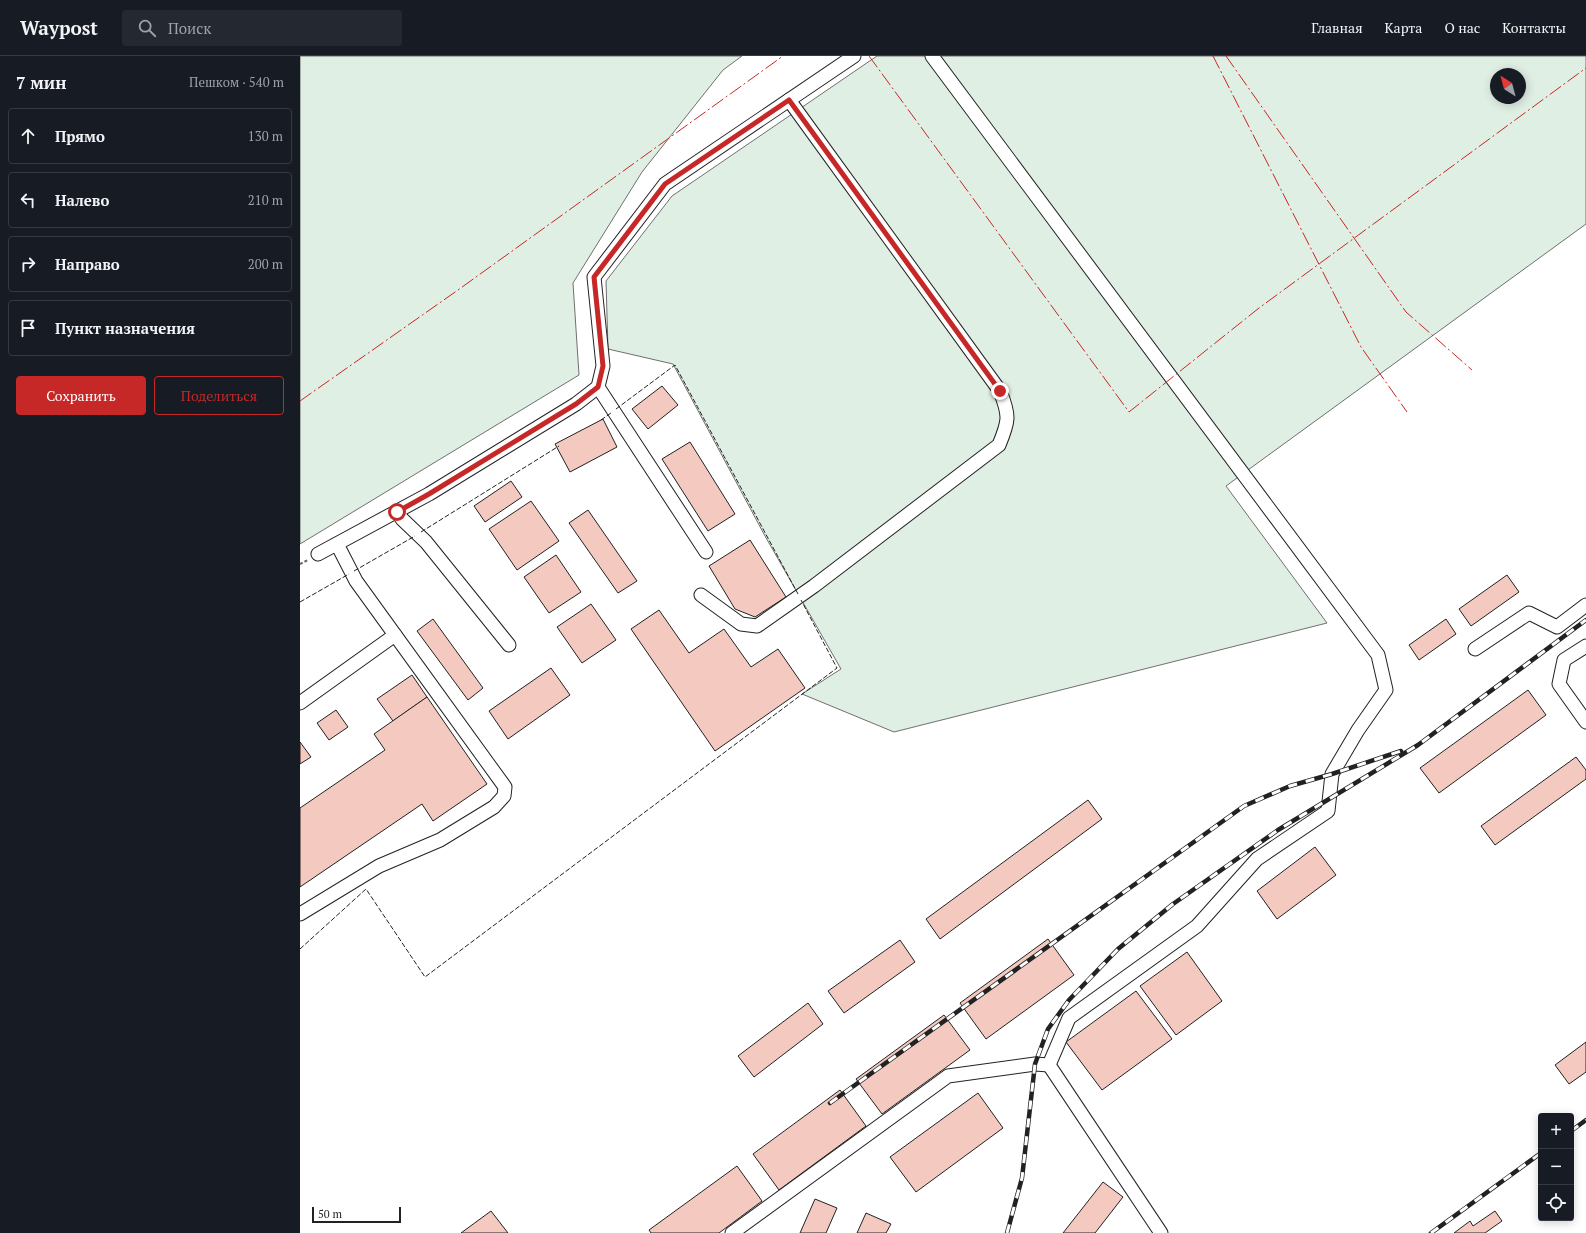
<!DOCTYPE html>
<html lang="ru">
<meta charset="utf-8">
<style>
body{margin:0;font-family:"PT Serif",serif;background:#242831;color:#f1f3f6}
.controls{position:absolute;right:12px;bottom:12px;display:grid;overflow:hidden;border-radius:4px;box-shadow:0 2px 10px #0003}
.controls button{width:36px;height:36px;display:grid;place-items:center;padding:0;border:0;border-bottom:1px solid #363941;background:#171b24;color:#f1f3f6;font:20px sans-serif}
.compass{position:absolute;left:1190px;top:12px;width:36px;height:36px;border-radius:50%;background:#171b24;box-shadow:0 2px 10px #0003;rotate:324deg}
.scale{position:absolute;left:12px;bottom:10px;width:89px;box-sizing:border-box;padding-left:4px;border:2px solid #222;border-top:0;font-size:11px;line-height:14px;white-space:nowrap;color:#222;-webkit-text-stroke:3px #fff;paint-order:stroke}
.stop{position:absolute;width:12px;height:12px;margin:-9px;border:3px solid #c62828;border-radius:50%;background:#fff}
.stop.end{background:#c62828;border-color:#fff;box-shadow:0 1px 4px #0008}
.list{margin:0;padding:0;list-style:none}
h2{display:flex;justify-content:space-between;align-items:center;height:52px;margin:0;padding:0 16px;font-size:17px}
h2 small{font-size:13px;font-weight:400;color:#9ea1a6}
.list li{display:grid;grid-template-columns:26px 1fr auto;gap:12px;align-items:center;box-sizing:border-box;height:56px;margin:0 8px 8px;padding:0 8px;border:1px solid #363941;border-radius:4px}
.list b{display:block;font-size:15px;white-space:nowrap}
.list em{font-size:13px;font-style:normal;color:#9ea1a6}
.actions{display:flex;gap:8px;padding:12px 16px}
.actions a{flex:1;padding:9px 0;border:1px solid #c62828;border-radius:4px;text-align:center;font-size:14px;color:#c62828}
.actions .main{background:#c62828;color:#fff}
.icon{flex:none;width:22px;height:22px;fill:none;stroke:currentColor;stroke-width:2;stroke-linecap:round;stroke-linejoin:round}
.map{position:relative;flex:none;width:1286px;height:1177px;overflow:hidden}
header{display:flex;align-items:center;gap:24px;box-sizing:border-box;height:56px;padding:0 20px;background:#171b24;border-bottom:1px solid #363941}
header strong{font-size:19px}
nav{display:flex;gap:22px;margin-inline-start:auto;font-size:14px}
.search{width:280px;height:36px;background:#242831;display:flex;align-items:center;gap:10px;box-sizing:border-box;padding:0 14px;border-radius:4px;color:#9ea1a6;font-size:15px}
main{display:flex}
aside{flex:1;background:#171b24}
.map>svg:first-child{display:block}
.green{fill:#e0efe3;stroke:#6f6f6f;fill-rule:evenodd}
.building{fill:#f3c9c0;stroke:#222}
.lines{fill:none;stroke-linecap:round;stroke-linejoin:round}
.minor-casing{stroke:#222;stroke-width:15}
.path{stroke:#646464;stroke-width:2;stroke-dasharray:3 2;stroke-linecap:butt}
.minor{stroke:#fff;stroke-width:13}
.rail-casing{stroke:#222;stroke-width:4.5}
.rail{stroke:#fff;stroke-width:3;stroke-dasharray:9;stroke-linecap:butt}
.fence{stroke:#222;stroke-width:1;stroke-dasharray:5 2;stroke-linecap:butt}
.power{stroke:#c62828;stroke-width:1;stroke-dasharray:14 3 2 3;stroke-linecap:butt}
.route{stroke:#c62828;stroke-width:5}
</style>
<header>
<strong>Waypost</strong>
<div class="search"><svg class="icon" aria-label="search" viewBox="0 0 24 24"><circle cx="10" cy="10" r="6"/><path d="M15 15l6 6"/></svg>Поиск</div>
<nav><a>Главная</a><a>Карта</a><a>О нас</a><a>Контакты</a></nav>
</header>
<main>
<aside>
<h2>7 мин<small>Пешком · 540 m</small></h2>
<ul class="list">
<li><svg class="icon" aria-label="ahead" viewBox="0 0 24 24"><path d="M12 20V5M6 11l6-6 6 6"/></svg><div><b>Прямо</b></div><em>130 m</em></li>
<li><svg class="icon" aria-label="left" viewBox="0 0 24 24"><path d="M17 20v-9H6M10 6l-5 5 5 5"/></svg><div><b>Налево</b></div><em>210 m</em></li>
<li><svg class="icon" aria-label="right" viewBox="0 0 24 24"><path d="M7 20v-9h11M14 6l5 5-5 5"/></svg><div><b>Направо</b></div><em>200 m</em></li>
<li><svg class="icon" aria-label="arrive" viewBox="0 0 24 24"><path d="M6 21V4h12l-3 4 3 4H6"/></svg><div><b>Пункт назначения</b></div></li>
</ul>
<div class="actions"><a class="main">Сохранить</a><a>Поделиться</a></div>
</aside>
<div class="map">
<svg width="1286" height="1177" viewBox="0 0 1286 1177">
<rect width="100%" height="100%" fill="#fff"/>
<!-- green -->
<g class="green">
<path d="M0 0H442L423 14 342 116 273 227 279 319 0 488Z"/>
<path d="M577 0H1286V168L926 430 1027 567 594 676 502 638 541 613 465 480 373 308 308 293 306 225 372 140ZM1196 18H1220V42H1196Z"/>
</g>
<!-- building -->
<g class="building">
<path d="M362 330 378 349 348 373 332 353Z"/>
<path d="M303 363 317 391 270 416 255 388Z"/>
<path d="M390 386 435 458 408 475 362 403Z"/>
<path d="M211 425 222 441 185 466 174 450Z"/>
<path d="M231 445 259 485 217 514 189 473Z"/>
<path d="M288 454 337 525 318 537 269 467Z"/>
<path d="M450 484 486 541 455 561 435 553 409 510Z"/>
<path d="M256 499 281 536 249 557 224 521Z"/>
<path d="M1207 519 1219 536 1171 570 1159 553Z"/>
<path d="M291 548 316 584 282 607 257 571Z"/>
<path d="M359 554 389 597 424 573 451 611 478 593 505 632 415 695 331 573Z"/>
<path d="M133 563 183 632 168 644 117 575Z"/>
<path d="M1146 563 1156 578 1119 604 1109 589Z"/>
<path d="M251 612 270 639 208 683 189 655Z"/>
<path d="M112 619 127 641 93 665 77 643Z"/>
<path d="M1228 634 1246 659 1139 737 1120 712Z"/>
<path d="M127 641 187 728 133 765 122 748 0 831V752L85 694 74 678Z"/>
<path d="M36 654 48 671 29 684 17 667Z"/>
<path d="M0 686 11 701 0 708Z"/>
<path d="M1276 701 1286 714V723L1195 789 1181 770Z"/>
<path d="M788 744 802 763 640 883 626 863Z"/>
<path d="M1015 791 1036 819 977 863 957 835Z"/>
<path d="M748 883 774 919 686 983 660 947Z"/>
<path d="M600 884 615 906 544 957 528 935Z"/>
<path d="M887 896 922 945 876 979 840 930Z"/>
<path d="M836 935 872 983 802 1034 766 986Z"/>
<path d="M508 947 523 968 454 1021 438 1000Z"/>
<path d="M644 959 670 994 582 1058 556 1023Z"/>
<path d="M1286 986V1016L1269 1028 1255 1009Z"/>
<path d="M540 1034 566 1070 479 1134 453 1098Z"/>
<path d="M678 1037 703 1072 616 1136 590 1101Z"/>
<path d="M437 1110 462 1145 419 1177H351L349 1174Z"/>
<path d="M803 1126 823 1141 795 1177H763Z"/>
<path d="M515 1143 537 1152 526 1177H500Z"/>
<path d="M191 1155 208 1177H161Z"/>
<path d="M1195 1155 1202 1165 1185 1177H1154L1170 1165 1173 1170Z"/>
<path d="M566 1157 591 1168 586 1177H557Z"/>
</g>
<g class="lines">
<!-- minor casing -->
<g class="minor-casing">
<g id="minor">
<path d="M632 0 1078 599 1086 634 1058 674 1032 718 1028 755 957 803 897 870 769 962 749 1009 861 1177"/>
<path d="M298 331 406 496"/>
<path d="M97 456 102 463 126 486 209 589"/>
<path d="M18 498 129 438 276 348 298 331 303 310 294 221 365 128 554 0"/>
<path d="M401 539 441 568 457 570 514 530 699 389C709 365 710 360 700 335L489 44"/>
<path d="M1286 590 1264 604 1259 628 1286 666"/>
<path d="M1175 593 1229 557 1257 571 1286 549"/>
<path d="M0 647 95 579"/>
<path d="M0 858 79 810 140 784 194 751 204 740 205 731 56 525 37 488"/>
<path d="M432 1177 648 1020 735 1008 749 1009"/>
</g>
</g>
<!-- path -->
<path class="path" d="M0 508 8 504"/>
<!-- minor -->
<use href="#minor" class="minor"/>
<!-- rail casing -->
<g class="rail-casing">
<g id="rail">
<path d="M530 1047 944 750 990 730 1032 718 1101 695"/>
<path d="M1271 1075 1286 1064"/>
<path d="M707 1177 722 1122 735 1008 748 973 769 944 818 893 873 848 978 774 1118 689 1286 564"/>
<path d="M1131 1177 1241 1097"/>
</g>
</g>
<!-- rail -->
<use href="#rail" class="rail"/>
<!-- fence -->
<g class="fence">
<path d="M316 353 375 309 498 538"/>
<path d="M301 364 311 357"/>
<path d="M121 476 259 390"/>
<path d="M54 515 115 480"/>
<path d="M0 546 49 518"/>
<path d="M0 893 66 833 125 921 537 612 501 544"/>
</g>
<!-- power -->
<g class="power">
<path d="M569 0 829 356 959 252 1286 12"/>
<path d="M913 0 1061 291 1107 356"/>
<path d="M926 0 1106 256 1172 314"/>
<path d="M0 345 158 234 483 0"/>
</g>
</g>
<g class="lines">
<!-- route -->
<path class="route" d="M97 456 129 438 276 348 298 331 303 310 294 221 365 128 489 44 700 335"/>
</g>
</svg>
<div class="controls">
<button>+</button>
<button>−</button>
<button><svg class="icon" aria-label="locate" viewBox="0 0 24 24"><circle cx="12" cy="12" r="6"/><path d="M12 2v4M12 18v4M2 12h4M18 12h4"/></svg></button>
</div>
<svg class="compass" viewBox="-18 -18 36 36"><path d="M0-13l5 13h-10z" fill="#e53935"/><path d="M0 13l5-13h-10z" fill="#9ea1a6"/></svg>
<div class="scale">50 m</div>
<div class="stop" style="left:97px;top:456px"></div>
<div class="stop end" style="left:700px;top:335px"></div>
</div>
</main>
